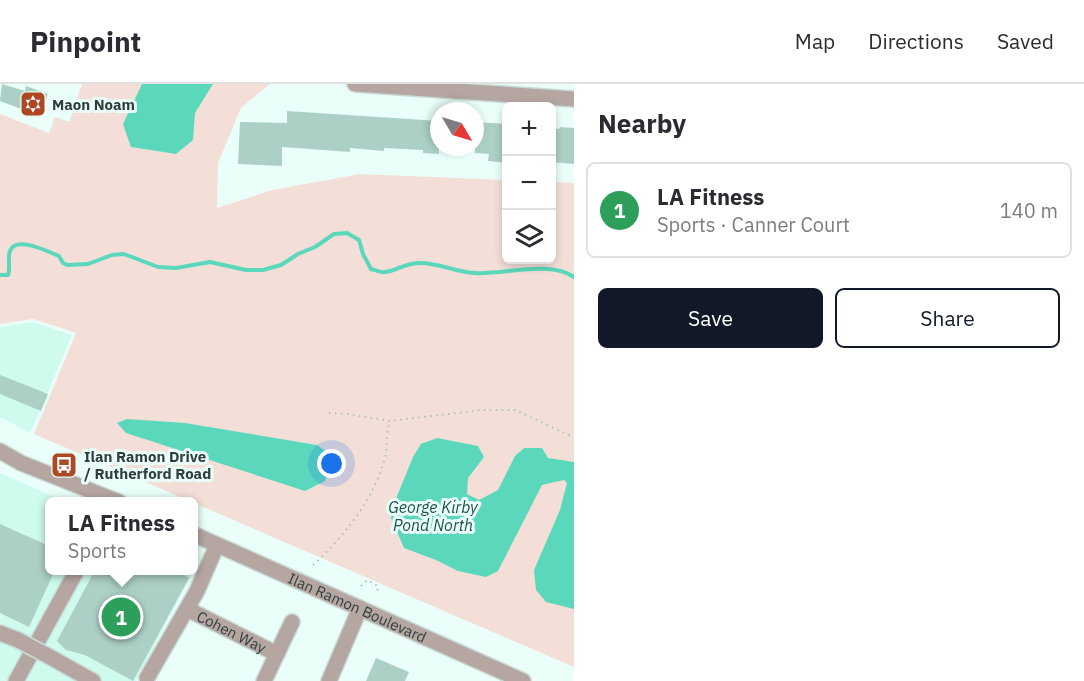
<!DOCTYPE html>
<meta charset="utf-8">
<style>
body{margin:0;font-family:"IBM Plex Sans",sans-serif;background:#f2f2f3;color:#2b2b33}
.controls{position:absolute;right:18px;top:18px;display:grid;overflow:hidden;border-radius:9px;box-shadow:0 3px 9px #0003}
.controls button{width:54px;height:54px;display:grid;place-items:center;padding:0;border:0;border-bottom:2px solid #e1e1e2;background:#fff;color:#2b2b33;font:30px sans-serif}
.compass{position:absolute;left:430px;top:18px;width:54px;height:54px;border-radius:50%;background:#fff;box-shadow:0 3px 9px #0003;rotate:128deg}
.you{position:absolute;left:332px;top:380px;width:21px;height:21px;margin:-15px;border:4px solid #fff;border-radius:50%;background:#1a73e8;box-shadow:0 0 0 9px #1a73e833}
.badge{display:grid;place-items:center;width:39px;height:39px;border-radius:50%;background:#111827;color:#fff;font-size:20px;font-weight:700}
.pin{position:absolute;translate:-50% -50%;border:3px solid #fff;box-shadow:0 2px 6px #0006}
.popup{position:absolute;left:45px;top:413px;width:153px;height:78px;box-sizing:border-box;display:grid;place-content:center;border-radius:9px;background:#fff;filter:drop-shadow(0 2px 4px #0005);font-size:20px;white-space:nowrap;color:#7c7c81}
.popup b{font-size:22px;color:#2b2b33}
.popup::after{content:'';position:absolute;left:50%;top:100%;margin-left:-12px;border:12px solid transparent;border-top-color:#fff}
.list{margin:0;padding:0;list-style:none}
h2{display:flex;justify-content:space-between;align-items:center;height:78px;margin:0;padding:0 24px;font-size:26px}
h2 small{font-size:20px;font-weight:400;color:#7c7c81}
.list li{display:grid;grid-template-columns:39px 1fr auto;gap:18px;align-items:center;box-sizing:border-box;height:96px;margin:0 12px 12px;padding:0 12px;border:2px solid #e1e1e2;border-radius:9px}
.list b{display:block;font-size:22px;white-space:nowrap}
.list p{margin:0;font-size:20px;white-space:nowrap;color:#7c7c81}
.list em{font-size:20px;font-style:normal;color:#7c7c81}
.actions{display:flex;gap:12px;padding:18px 24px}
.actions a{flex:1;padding:14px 0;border:2px solid #111827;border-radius:9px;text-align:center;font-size:21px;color:#111827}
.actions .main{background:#111827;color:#fff}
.icon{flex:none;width:33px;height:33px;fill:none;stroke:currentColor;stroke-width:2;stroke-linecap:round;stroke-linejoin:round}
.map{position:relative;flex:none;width:574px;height:597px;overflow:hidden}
header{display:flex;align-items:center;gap:36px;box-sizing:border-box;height:84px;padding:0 30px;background:#fff;border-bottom:2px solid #e1e1e2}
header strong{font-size:28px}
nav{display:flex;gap:33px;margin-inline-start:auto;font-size:21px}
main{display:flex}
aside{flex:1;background:#fff}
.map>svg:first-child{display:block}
.built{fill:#cefbee}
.green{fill:#f3dfd8}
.water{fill:#5bd8bc}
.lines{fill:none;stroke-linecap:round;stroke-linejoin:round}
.stream{stroke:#5bd8bc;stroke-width:4}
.building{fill:#add0c6}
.minor-casing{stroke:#c9dcd7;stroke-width:18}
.path{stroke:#afc1bc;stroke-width:2;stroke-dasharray:1.5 4.5;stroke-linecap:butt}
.minor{stroke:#b5a6a2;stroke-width:15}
.minor-bridge-casing{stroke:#c9dcd7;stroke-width:18;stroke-linecap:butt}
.minor-bridge{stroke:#b5a6a2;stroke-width:15}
.labels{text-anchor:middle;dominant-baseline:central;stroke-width:6;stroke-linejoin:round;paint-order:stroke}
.poi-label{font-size:15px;font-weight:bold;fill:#303e3a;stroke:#eafff9;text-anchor:start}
.street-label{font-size:15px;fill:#303e3a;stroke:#eafff9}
.water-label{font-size:16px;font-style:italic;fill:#1d5246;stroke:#eafff9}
</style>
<header>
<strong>Pinpoint</strong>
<nav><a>Map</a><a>Directions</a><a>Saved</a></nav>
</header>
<main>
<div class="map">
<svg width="574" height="597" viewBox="0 0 574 597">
<rect width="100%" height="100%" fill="#eafff9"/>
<!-- built -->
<g class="built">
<path d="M33 238 72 251 30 349 0 333V243Z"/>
<path d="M0 389 64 417 49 418V486H193V471L200 474 136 597H0Z"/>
</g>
<!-- green -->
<path class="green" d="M82 0H270L241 24 218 79 217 124 272 106 360 90 506 96V176H552V98L574 99V583L34 350 76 249 33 235 0 240V30L49 49 55 33 69 38Z"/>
<!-- water -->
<g class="water">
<path d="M142 0H213L195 29 193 56 176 70 131 63 123 40Z"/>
<path d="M127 335 185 339 317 361 328 369 331 379 325 397 305 407 126 349 117 339Z"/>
<path d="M437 354 478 362 484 373 468 394 467 410 479 416 498 406 515 372 524 364H542L548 374 574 378V525L546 518 536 506 534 486 560 426 567 399 564 396 542 401 498 487 486 493 458 487 436 476 404 464 391 434 397 412 413 373 421 360Z"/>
</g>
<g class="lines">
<!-- stream -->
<path class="stream" d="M0 191H8C11 183 7 174 10 167 16 151 49 168 59 172L63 179 67 181 88 180 112 171 124 170 158 183 176 184 210 178 246 186H263L281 181 298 170 315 163 334 150 347 149 359 156 363 170 371 185C375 186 381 189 385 188 397 187 404 179 420 179 438 179 456 188 474 189 504 191 549 176 574 193"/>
</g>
<!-- building -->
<g class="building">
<path d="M2 0 25 7 26 2 48 10 40 32 0 17Z"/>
<path d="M287 27 439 37V70L423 69V66L384 64V67L350 64V68L282 63V82L238 80 240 38 287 39Z"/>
<path d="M475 38 507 40V79L488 77 489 70 475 69Z"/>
<path d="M560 43 574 44V80L552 78V44L559 45Z"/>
<path d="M0 291 48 310 41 327 0 310Z"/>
<path d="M0 440 49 462V486H55L29 543 0 529Z"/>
<path d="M95 486H174L189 494 133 597 85 571 66 566 57 557Z"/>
<path d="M376 574 409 588 405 597H366Z"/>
</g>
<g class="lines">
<!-- minor casing -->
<g class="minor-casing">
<g id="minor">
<path d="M355 0 574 15"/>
<path d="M0 367 21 379 119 418"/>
<path id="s1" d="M193 450 523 597"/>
<path id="s2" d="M187 525 277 570"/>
<path d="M0 549 18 556"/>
<path d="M50 573 93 597"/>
<path d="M147 594 197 507 217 461"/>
<path d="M16 597 77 486"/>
<path d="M264 597 292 538"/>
<path d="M329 597 360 524"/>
</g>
</g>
<!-- path -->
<g class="path">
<path d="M329 329 348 330 390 337 482 326H515L571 352"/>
<path d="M313 481C344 452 373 417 385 374 388 362 385 351 390 338"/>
<path d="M361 502 367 496 378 502 377 509"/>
</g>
<!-- minor -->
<use href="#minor" class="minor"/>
<!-- minor-bridge casing -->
<g class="minor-bridge-casing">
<path id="minor-bridge" d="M18 556 50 573"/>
</g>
<!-- minor-bridge -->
<use href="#minor-bridge" class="minor-bridge"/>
</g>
<!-- icons -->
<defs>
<g id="synagogue-square" transform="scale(1.35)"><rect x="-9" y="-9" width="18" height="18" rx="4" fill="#ae4723" stroke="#eafff9"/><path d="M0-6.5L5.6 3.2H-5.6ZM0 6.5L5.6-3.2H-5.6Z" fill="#fff"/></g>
<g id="bus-square" transform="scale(1.35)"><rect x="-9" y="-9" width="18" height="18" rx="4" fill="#ae4723" stroke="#eafff9"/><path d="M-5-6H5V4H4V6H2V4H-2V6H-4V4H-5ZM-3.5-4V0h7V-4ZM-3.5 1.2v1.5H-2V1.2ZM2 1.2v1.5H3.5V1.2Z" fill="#fff"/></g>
</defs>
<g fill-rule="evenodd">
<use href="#synagogue-square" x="33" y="20"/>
<use href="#bus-square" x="64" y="381"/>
</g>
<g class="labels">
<!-- poi labels -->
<g class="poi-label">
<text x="52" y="20">Maon Noam</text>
<text x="84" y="372">Ilan Ramon Drive<tspan x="84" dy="17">/ Rutherford Road</tspan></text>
</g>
<!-- street labels -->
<g class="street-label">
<text stroke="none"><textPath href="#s1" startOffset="180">Ilan Ramon Boulevard</textPath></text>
<text stroke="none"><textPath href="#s2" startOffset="50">Cohen Way</textPath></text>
</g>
<!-- water labels -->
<g class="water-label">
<text x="433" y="423">George Kirby<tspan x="433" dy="18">Pond North</tspan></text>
</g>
</g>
</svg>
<div class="controls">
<button>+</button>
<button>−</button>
<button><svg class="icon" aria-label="layers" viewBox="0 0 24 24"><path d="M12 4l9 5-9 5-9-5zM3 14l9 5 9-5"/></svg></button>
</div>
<svg class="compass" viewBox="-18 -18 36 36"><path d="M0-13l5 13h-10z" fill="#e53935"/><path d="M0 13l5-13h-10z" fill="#7c7c81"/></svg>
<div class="you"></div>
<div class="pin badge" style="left:121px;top:533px;background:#2e9e5b">1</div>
<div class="popup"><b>LA Fitness</b>Sports</div>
</div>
<aside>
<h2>Nearby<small></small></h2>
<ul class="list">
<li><span class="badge" style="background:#2e9e5b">1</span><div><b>LA Fitness</b><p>Sports · Canner Court</p></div><em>140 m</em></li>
</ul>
<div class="actions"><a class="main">Save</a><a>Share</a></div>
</aside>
</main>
